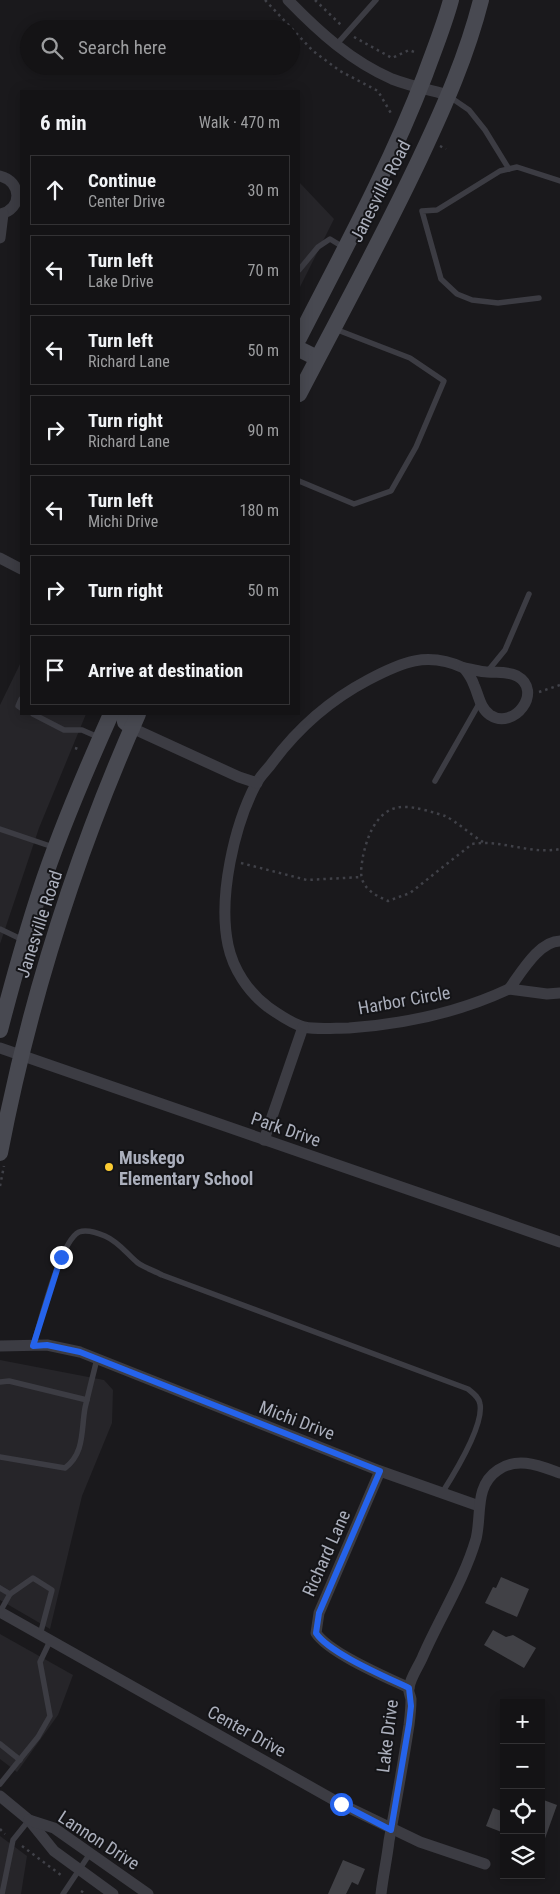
<!DOCTYPE html>
<meta charset="utf-8">
<style>
body{margin:0;font-family:"Roboto Condensed",sans-serif;background:#1d1c1e;color:#f1f3f6}
.controls{position:absolute;right:15px;bottom:15px;display:grid;overflow:hidden;border-radius:0px;box-shadow:0 2px 12px #0003}
.controls button{width:45px;height:45px;display:grid;place-items:center;padding:0;border:0;border-bottom:1px solid #333234;background:#141315;color:#f1f3f6;font:25px sans-serif}
.stop{position:absolute;width:15px;height:15px;margin:-11px;border:4px solid #2563eb;border-radius:50%;background:#fff}
.stop.end{background:#2563eb;border-color:#fff;box-shadow:0 1px 5px #0008}
.list{margin:0;padding:0;list-style:none}
h2{display:flex;justify-content:space-between;align-items:center;height:65px;margin:0;padding:0 20px;font-size:21px}
h2 small{font-size:16px;font-weight:400;color:#9d9ea0}
.list li{display:grid;grid-template-columns:32px 1fr auto;gap:15px;align-items:center;box-sizing:border-box;height:70px;margin:0 10px 10px;padding:0 10px;border:1px solid #333234;border-radius:0px}
.list b{display:block;font-size:19px;white-space:nowrap}
.list p{margin:0;font-size:16px;white-space:nowrap;color:#9d9ea0}
.list em{font-size:16px;font-style:normal;color:#9d9ea0}
.icon{flex:none;width:28px;height:28px;fill:none;stroke:currentColor;stroke-width:2;stroke-linecap:round;stroke-linejoin:round}
.map{position:relative;flex:none;width:560px;height:1894px;overflow:hidden}
.search{position:absolute;background:#141315;box-shadow:0 2px 12px #0003;left:20px;top:20px;width:280px;height:55px;display:flex;align-items:center;gap:12px;box-sizing:border-box;padding:0 18px;border-radius:28px;color:#9d9ea0;font-size:19px}
.panel{position:absolute;background:#141315;box-shadow:0 2px 12px #0003;left:20px;top:90px;width:280px;height:625px;border-radius:0px}
.map>svg:first-child{display:block}
.built{fill:#262529}
.building{fill:#414146}
.lines{fill:none;stroke-linecap:round;stroke-linejoin:round}
.path{stroke:#404148;stroke-width:2.5;stroke-dasharray:2.5 4;stroke-linecap:butt}
.service{stroke:#3c3c43;stroke-width:5.5}
.minor{stroke:#3c3c43;stroke-width:11}
.secondary{stroke:#484951;stroke-width:16}
.route{stroke:#2563eb;stroke-width:6}
.poi-dot{fill:#fbcb32;stroke:#141417;stroke-width:2}
.labels{text-anchor:middle;dominant-baseline:central;stroke-width:4;stroke-linejoin:round;paint-order:stroke}
.street-label{font-size:18px;fill:#abafbc;stroke:#141417}
.poi-label{font-size:18px;font-weight:bold;fill:#abafbc;stroke:#141417;text-anchor:start}
</style>
<div class="map">
<svg width="560" height="1894" viewBox="0 0 560 1894">
<rect width="100%" height="100%" fill="#1a191c"/>
<!-- built -->
<g class="built">
<path d="M299 182 334 219 299 289Z"/>
<path d="M21 662V714H86L39 828 0 944V705Z"/>
<path d="M0 1360 104 1380 113 1390 112 1423 82 1496 50 1629 0 1600Z"/>
<path d="M0 1634 73 1675 58 1715 17 1772 0 1759Z"/>
<path d="M0 1836 27 1856 21 1894H0Z"/>
</g>
<!-- building -->
<g class="building">
<path d="M501 1577 529 1589 517 1617 485 1603 493 1587 496 1588Z"/>
<path d="M493 1630 506 1637 513 1635 536 1648 524 1668 484 1645Z"/>
<path d="M541 1799 557 1805 543 1844H541Z"/>
<path d="M493 1808 504 1812V1833L486 1826Z"/>
<path d="M343 1860 365 1869 358 1885 352 1882 346 1894H328Z"/>
</g>
<g class="lines">
<!-- path -->
<g class="path">
<path d="M265 0 313 51 340 71 378 91 392 115"/>
<path d="M315 0 341 25"/>
<path d="M354 37 392 58 409 50 417 53"/>
<path d="M440 146 446 149"/>
<path d="M539 692 560 685"/>
<path d="M75 748 81 750"/>
<path d="M483 842C471 835 456 821 445 816 436 813 416 807 407 807 379 805 368 833 363 856 362 863 360 872 362 879 366 891 377 896 388 901L410 893 472 844C501 839 531 855 560 849"/>
<path d="M241 863 307 880 362 877"/>
<path d="M0 1186 4 1166"/>
<path d="M0 1829 5 1834"/>
<path d="M22 1846 61 1875"/>
<path d="M81 1891 86 1894"/>
</g>
<!-- service -->
<g class="service">
<path d="M336 45 376 0"/>
<path d="M450 97 469 110 485 130 509 169"/>
<path d="M299 270 318 247 330 239 343 247"/>
<path d="M539 298 498 303 472 300 457 294 441 279 422 211 437 210 500 171 517 167 560 181"/>
<path d="M299 481 354 504 391 491 416 447 444 381 410 358 335 329"/>
<path d="M487 672 505 650 529 594"/>
<path d="M21 699 18 706 21 708"/>
<path d="M33 714 64 730H82L98 737"/>
<path d="M435 781 480 702"/>
<path d="M0 829 53 847"/>
<path d="M0 929 23 940"/>
<path d="M33 1346C40 1324 60 1241 79 1232 87 1229 98 1233 105 1236 119 1242 127 1254 138 1263 145 1268 155 1271 162 1275L468 1389C473 1393 479 1397 480 1404 484 1426 454 1474 442 1493"/>
<path d="M0 1382 9 1381 87 1400"/>
<path d="M0 1457 65 1468C85 1453 81 1430 85 1408 89 1391 93 1375 97 1359"/>
<path d="M0 1588 10 1594 0 1612"/>
<path d="M10 1594 33 1578 52 1590 40 1635"/>
<path d="M0 1744 20 1760"/>
<path d="M0 1784 38 1737 50 1716 40 1662 50 1641"/>
<path d="M2 1894 13 1840 29 1820"/>
<path d="M63 1894 91 1852"/>
</g>
<!-- minor -->
<g class="minor">
<path d="M288 0C319 32 351 61 392 79 410 86 430 90 448 95"/>
<path d="M0 176C22 181 23 210 0 214"/>
<path d="M0 238 3 214"/>
<path d="M0 558 21 569"/>
<path d="M464 668C427 651 402 662 368 680 330 700 298 728 272 763 267 770 260 776 256 784 234 826 218 897 228 945 233 969 248 992 268 1007 278 1014 292 1024 304 1027 318 1030 334 1028 349 1028 405 1024 458 1013 509 989"/>
<path d="M464 668C472 669 480 672 487 672 498 673 507 671 517 676 544 691 514 731 490 715 480 708 479 696 474 685 472 679 468 673 464 668Z"/>
<path d="M132 728 239 777 257 783"/>
<path d="M560 941C539 941 521 973 509 989L547 994 560 993"/>
<path d="M0 1048 560 1242"/>
<path d="M264 1140 303 1027"/>
<path d="M0 1346 47 1345 80 1352 380 1471 479 1506"/>
<path d="M380 1471 319 1613 316 1633C329 1653 386 1677 409 1688"/>
<path d="M0 1612 341 1804 420 1842 485 1864"/>
<path d="M0 1796 29 1820 54 1851 113 1894"/>
<path d="M29 1820 54 1828 148 1894"/>
<path d="M381 1894C383 1876 387 1859 389 1841 396 1803 403 1764 409 1725 410 1717 411 1708 411 1699 410 1695 408 1691 409 1688 410 1678 419 1666 423 1656 440 1617 464 1580 476 1539 482 1515 474 1486 498 1470 518 1456 540 1466 560 1473"/>
</g>
<!-- secondary -->
<g class="secondary">
<path d="M299 338C343 252 390 166 425 75 434 50 444 26 451 0"/>
<path d="M299 349 317 358"/>
<path d="M299 394C340 315 383 237 421 156 445 105 467 55 481 0"/>
<path d="M124 714 125 722 132 728"/>
<path d="M0 1030C12 984 25 937 40 891 60 830 85 772 111 714"/>
<path d="M0 1153C29 1002 76 854 138 714"/>
</g>
</g>
<g class="lines">
<!-- route -->
<path class="route" d="M61 1257 33 1346 47 1345 80 1352 380 1471 319 1613 316 1633C329 1653 386 1677 409 1688L411 1706 409 1724 391 1830 341 1804"/>
</g>
<!-- markers -->
<circle class="poi-dot" cx="109" cy="1167" r="5"/>
<g class="labels">
<!-- street labels -->
<g class="street-label">
<text transform="translate(380 191) rotate(-63)">Janesville Road</text>
<text transform="translate(39 924) rotate(-72)">Janesville Road</text>
<text transform="translate(404 1000) rotate(-10)">Harbor Circle</text>
<text transform="translate(286 1129) rotate(19)">Park Drive</text>
<text transform="translate(297 1420) rotate(21)">Michi Drive</text>
<text transform="translate(326 1553) rotate(-66)">Richard Lane</text>
<text transform="translate(247 1731) rotate(29)">Center Drive</text>
<text transform="translate(387 1736) rotate(-83)">Lake Drive</text>
<text transform="translate(99 1840) rotate(33)">Lannon Drive</text>
</g>
<!-- poi labels -->
<g class="poi-label">
<text x="119" y="1157">Muskego<tspan x="119" dy="21">Elementary School</tspan></text>
</g>
</g>
</svg>
<div class="controls">
<button>+</button>
<button>−</button>
<button><svg class="icon" aria-label="locate" viewBox="0 0 24 24"><circle cx="12" cy="12" r="6"/><path d="M12 2v4M12 18v4M2 12h4M18 12h4"/></svg></button>
<button><svg class="icon" aria-label="layers" viewBox="0 0 24 24"><path d="M12 4l9 5-9 5-9-5zM3 14l9 5 9-5"/></svg></button>
</div>
<div class="stop" style="left:341px;top:1804px"></div>
<div class="stop end" style="left:61px;top:1257px"></div>
<div class="search"><svg class="icon" aria-label="search" viewBox="0 0 24 24"><circle cx="10" cy="10" r="6"/><path d="M15 15l6 6"/></svg>Search here</div>
<section class="panel">
<h2>6 min<small>Walk · 470 m</small></h2>
<ul class="list">
<li><svg class="icon" aria-label="ahead" viewBox="0 0 24 24"><path d="M12 20V5M6 11l6-6 6 6"/></svg><div><b>Continue</b><p>Center Drive</p></div><em>30 m</em></li>
<li><svg class="icon" aria-label="left" viewBox="0 0 24 24"><path d="M17 20v-9H6M10 6l-5 5 5 5"/></svg><div><b>Turn left</b><p>Lake Drive</p></div><em>70 m</em></li>
<li><svg class="icon" aria-label="left" viewBox="0 0 24 24"><path d="M17 20v-9H6M10 6l-5 5 5 5"/></svg><div><b>Turn left</b><p>Richard Lane</p></div><em>50 m</em></li>
<li><svg class="icon" aria-label="right" viewBox="0 0 24 24"><path d="M7 20v-9h11M14 6l5 5-5 5"/></svg><div><b>Turn right</b><p>Richard Lane</p></div><em>90 m</em></li>
<li><svg class="icon" aria-label="left" viewBox="0 0 24 24"><path d="M17 20v-9H6M10 6l-5 5 5 5"/></svg><div><b>Turn left</b><p>Michi Drive</p></div><em>180 m</em></li>
<li><svg class="icon" aria-label="right" viewBox="0 0 24 24"><path d="M7 20v-9h11M14 6l5 5-5 5"/></svg><div><b>Turn right</b></div><em>50 m</em></li>
<li><svg class="icon" aria-label="arrive" viewBox="0 0 24 24"><path d="M6 21V4h12l-3 4 3 4H6"/></svg><div><b>Arrive at destination</b></div></li>
</ul>
</section>
</div>
